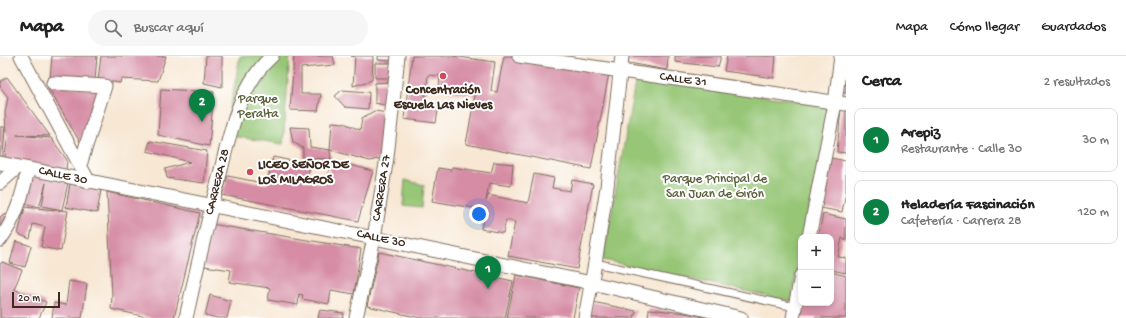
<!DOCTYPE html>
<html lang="es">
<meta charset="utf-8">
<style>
body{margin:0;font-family:"Gochi Hand",sans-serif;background:#f6f6f6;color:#222}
.controls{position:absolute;right:12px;bottom:12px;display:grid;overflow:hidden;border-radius:8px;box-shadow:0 2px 6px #0003}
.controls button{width:36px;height:36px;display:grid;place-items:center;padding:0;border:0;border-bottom:1px solid #e0e0e0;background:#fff;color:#222;font:20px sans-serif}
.scale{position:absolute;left:12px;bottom:10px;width:48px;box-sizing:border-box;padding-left:4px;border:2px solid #3b2a1e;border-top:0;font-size:11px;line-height:14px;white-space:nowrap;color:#3b2a1e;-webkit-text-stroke:3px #fff;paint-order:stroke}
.you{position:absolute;left:479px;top:158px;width:14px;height:14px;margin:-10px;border:3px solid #fff;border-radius:50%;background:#1a73e8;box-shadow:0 0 0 6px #1a73e833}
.badge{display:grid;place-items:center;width:26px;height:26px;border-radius:50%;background:#0b8043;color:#fff;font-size:13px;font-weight:700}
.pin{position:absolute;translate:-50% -33px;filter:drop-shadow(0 1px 2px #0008)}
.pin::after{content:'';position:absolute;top:21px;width:14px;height:12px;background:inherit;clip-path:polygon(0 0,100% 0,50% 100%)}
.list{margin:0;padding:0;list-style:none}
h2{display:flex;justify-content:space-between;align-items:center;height:52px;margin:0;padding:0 16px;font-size:17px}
h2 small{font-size:13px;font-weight:400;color:#767676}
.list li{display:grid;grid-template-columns:26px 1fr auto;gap:12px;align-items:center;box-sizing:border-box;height:64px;margin:0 8px 8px;padding:0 8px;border:1px solid #e0e0e0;border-radius:8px}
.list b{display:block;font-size:15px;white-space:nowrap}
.list p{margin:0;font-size:13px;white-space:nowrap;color:#767676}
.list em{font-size:13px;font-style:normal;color:#767676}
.icon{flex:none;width:22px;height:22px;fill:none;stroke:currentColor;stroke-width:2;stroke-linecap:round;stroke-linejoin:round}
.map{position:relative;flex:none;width:846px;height:262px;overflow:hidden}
header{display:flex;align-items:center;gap:24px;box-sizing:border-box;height:56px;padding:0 20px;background:#fff;border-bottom:1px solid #e0e0e0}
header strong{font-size:19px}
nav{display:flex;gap:22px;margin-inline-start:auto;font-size:14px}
.search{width:280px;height:36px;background:#f6f6f6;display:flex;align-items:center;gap:10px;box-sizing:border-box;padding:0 14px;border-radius:22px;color:#767676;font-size:15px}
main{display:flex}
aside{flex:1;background:#fff}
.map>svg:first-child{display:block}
.green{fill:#96c676;stroke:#68784a}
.building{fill:#d58ca4}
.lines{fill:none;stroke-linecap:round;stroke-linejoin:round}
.service-casing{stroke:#7d6c5d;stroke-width:9}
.minor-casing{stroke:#7d6c5d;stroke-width:15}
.service{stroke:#fff;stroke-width:7}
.minor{stroke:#fff;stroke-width:13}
.poi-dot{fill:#d1495b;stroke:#fff;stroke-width:1.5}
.labels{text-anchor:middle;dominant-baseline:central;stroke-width:4;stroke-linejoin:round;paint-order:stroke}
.street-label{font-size:13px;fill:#3b2a1e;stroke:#fff}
.poi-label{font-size:13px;font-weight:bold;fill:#3b2a1e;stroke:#fff}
.park-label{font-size:13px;fill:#5b613d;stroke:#fff}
</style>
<header>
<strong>Mapa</strong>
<div class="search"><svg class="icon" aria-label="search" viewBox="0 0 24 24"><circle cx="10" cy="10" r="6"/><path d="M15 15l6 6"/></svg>Buscar aquí</div>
<nav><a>Mapa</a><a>Cómo llegar</a><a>Guardados</a></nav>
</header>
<main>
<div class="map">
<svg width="846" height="262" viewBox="0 0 846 262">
<rect width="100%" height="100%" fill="#fff"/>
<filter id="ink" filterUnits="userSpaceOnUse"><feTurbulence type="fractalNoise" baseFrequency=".025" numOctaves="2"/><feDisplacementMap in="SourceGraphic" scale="8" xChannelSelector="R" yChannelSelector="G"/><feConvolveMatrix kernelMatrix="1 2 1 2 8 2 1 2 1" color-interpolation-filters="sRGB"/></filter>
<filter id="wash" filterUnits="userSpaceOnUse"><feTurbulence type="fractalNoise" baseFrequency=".012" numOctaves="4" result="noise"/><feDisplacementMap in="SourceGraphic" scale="16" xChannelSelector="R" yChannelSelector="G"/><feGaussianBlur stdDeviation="0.9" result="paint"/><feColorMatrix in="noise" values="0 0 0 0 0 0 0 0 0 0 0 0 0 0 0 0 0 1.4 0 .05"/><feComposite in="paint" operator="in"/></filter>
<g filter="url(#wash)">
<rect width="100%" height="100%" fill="#f7e7d3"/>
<!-- green -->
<g class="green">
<path d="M240 0H290L283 88 225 79Z"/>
<path d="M636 22 830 49 804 181H801V196L791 245 603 204Z"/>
<path d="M405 124 424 129 422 152 403 150Z"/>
</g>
<g id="blocks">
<!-- building -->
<g class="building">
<path d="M52 0H97L95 24 50 23Z"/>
<path d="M101 0H166L158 25 121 23 120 27 98 24Z"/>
<path d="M206 0H222V31L204 27Z"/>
<path d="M294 0H333L335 9 301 12V38H321L318 55 290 54Z"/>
<path d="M351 0H373L372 24 353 30 355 1Z"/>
<path d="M378 0H392V5L378 4Z"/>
<path d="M412 0H452L495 6 491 35 497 36 504 0H514L609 17 591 113 466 88 475 39 439 34 440 20 428 19 425 46 439 48 436 67 404 63Z"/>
<path d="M625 0H668L667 14 624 6Z"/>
<path d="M675 0H721L718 11 675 6Z"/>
<path d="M727 0H776L774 22 724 15Z"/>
<path d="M375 7H391L390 22H375Z"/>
<path d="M845 17H846V37H843Z"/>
<path d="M7 21 50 80 17 79 51 82 67 104 66 115 4 108 8 78 6 76 5 57 8 41 0 31V26Z"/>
<path d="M390 26 388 50 375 47V27Z"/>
<path d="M46 28 102 34 80 86Z"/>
<path d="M161 33 214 36 209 90 158 79Z"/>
<path d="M342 34 369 36 368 53 345 51 335 40Z"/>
<path d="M841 52 846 53V97L837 96Z"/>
<path d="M374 55 388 57 382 102 370 105 330 94 332 66 344 67 360 74 362 62Z"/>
<path d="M0 71H5L3 100H0Z"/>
<path d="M290 71 309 72 310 91 330 94 331 103 303 102V92L293 86Z"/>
<path d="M150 85 207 95 204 127 167 122 165 113 190 106 147 95Z"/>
<path d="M273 101 311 109 305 125 322 127 335 105 373 115 358 165 222 139 228 120 267 128Z"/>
<path d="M831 102 846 105V136L842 156 821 152Z"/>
<path d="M494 106 513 108 511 130 489 127 486 145 488 139 528 147 534 118 554 122 552 132 570 135 572 124 593 128 577 213 508 200 515 166 506 164 503 177 481 173 485 154 432 145 438 112 451 114 452 111 491 117Z"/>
<path d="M31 118 68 127 62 154 42 150 46 127 39 151 24 147Z"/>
<path d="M70 128 101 134 97 157 66 151Z"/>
<path d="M107 136 200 157 174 262H151L111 253 112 240Z"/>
<path d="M25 151 68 155 61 195 41 191 45 171 33 168 30 183 18 178Z"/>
<path d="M5 157 11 162 0 181V161Z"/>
<path d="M823 158 846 163V183L842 182 838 201 846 202V217L831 214V181H818Z"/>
<path d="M211 168 361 193 354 238 331 234 329 248 302 243 303 239 299 238 298 249 268 244 270 232 229 226 231 214 204 210Z"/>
<path d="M16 185 31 190 25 211 10 207Z"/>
<path d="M379 196 513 225 505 262H420L367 250Z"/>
<path d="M2 206 22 214 14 233 46 246 39 262H0V208Z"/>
<path d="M831 216 846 220V262H798L802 247H831Z"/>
<path d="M516 219 579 232 573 262H507Z"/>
<path d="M69 225 87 228 82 262H52L54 247 66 249Z"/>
<path d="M210 239 231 245 227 262H217L205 259Z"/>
<path d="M593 246 636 255 634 262H589Z"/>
<path d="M649 253 685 257 708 262H648Z"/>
<path d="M320 254 344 257 343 262H318Z"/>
</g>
</g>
</g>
<g filter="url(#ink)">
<use href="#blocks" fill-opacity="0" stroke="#7d6c5d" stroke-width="1"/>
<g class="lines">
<!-- service casing -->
<g class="service-casing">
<path id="service" d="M595 207 795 251"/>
</g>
<!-- minor casing -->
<g class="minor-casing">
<g id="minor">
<path d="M21 0 89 126"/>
<path d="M519 0 846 48"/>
<path d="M53 27 105 30 80 109"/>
<path d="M0 107 374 182 592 227 741 262"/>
<path d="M0 127 18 111"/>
<path d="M809 181 835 47 841 0"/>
<path d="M0 184C16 162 23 138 28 113"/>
<path d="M186 262C196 217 206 171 218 126 229 83 237 31 272 0"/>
<path d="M356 262 374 182 387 101 398 0"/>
<path d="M585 262 595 207 607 131 622 0"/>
<path d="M793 262 801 220"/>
</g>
</g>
<!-- service -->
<use href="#service" class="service"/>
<!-- minor -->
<use href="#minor" class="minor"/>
</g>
</g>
<!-- markers -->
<g class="poi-dot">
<circle cx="443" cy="20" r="4"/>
<circle cx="250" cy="116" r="4"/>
</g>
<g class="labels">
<!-- street labels -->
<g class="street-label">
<text transform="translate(683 24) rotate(8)">CALLE 31</text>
<text transform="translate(63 120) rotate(12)">CALLE 30</text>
<text transform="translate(218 126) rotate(-76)">CARRERA 28</text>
<text transform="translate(382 132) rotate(-81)">CARRERA 27</text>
<text transform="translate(381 183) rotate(12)">CALLE 30</text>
</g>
<!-- poi labels -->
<g class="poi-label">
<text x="443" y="34">Concentración<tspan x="443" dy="15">Escuela Las Nieves</tspan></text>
<text x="258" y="109" text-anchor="start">LICEO SEÑOR DE<tspan x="258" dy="15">LOS MILAGROS</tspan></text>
</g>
<!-- park labels -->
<g class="park-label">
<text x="258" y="43">Parque<tspan x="258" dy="15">Peralta</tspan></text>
<text x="715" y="123">Parque Principal de<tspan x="715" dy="15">San Juan de Girón</tspan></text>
</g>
</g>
</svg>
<div class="controls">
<button>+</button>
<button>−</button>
</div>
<div class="scale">20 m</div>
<div class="you"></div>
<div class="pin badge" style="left:488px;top:233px">1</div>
<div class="pin badge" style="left:202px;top:66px">2</div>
</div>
<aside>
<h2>Cerca<small>2 resultados</small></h2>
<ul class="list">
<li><span class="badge">1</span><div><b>Arepiz</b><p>Restaurante · Calle 30</p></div><em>30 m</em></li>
<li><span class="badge">2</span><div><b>Heladería Fascinación</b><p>Cafetería · Carrera 28</p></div><em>120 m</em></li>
</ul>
</aside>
</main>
